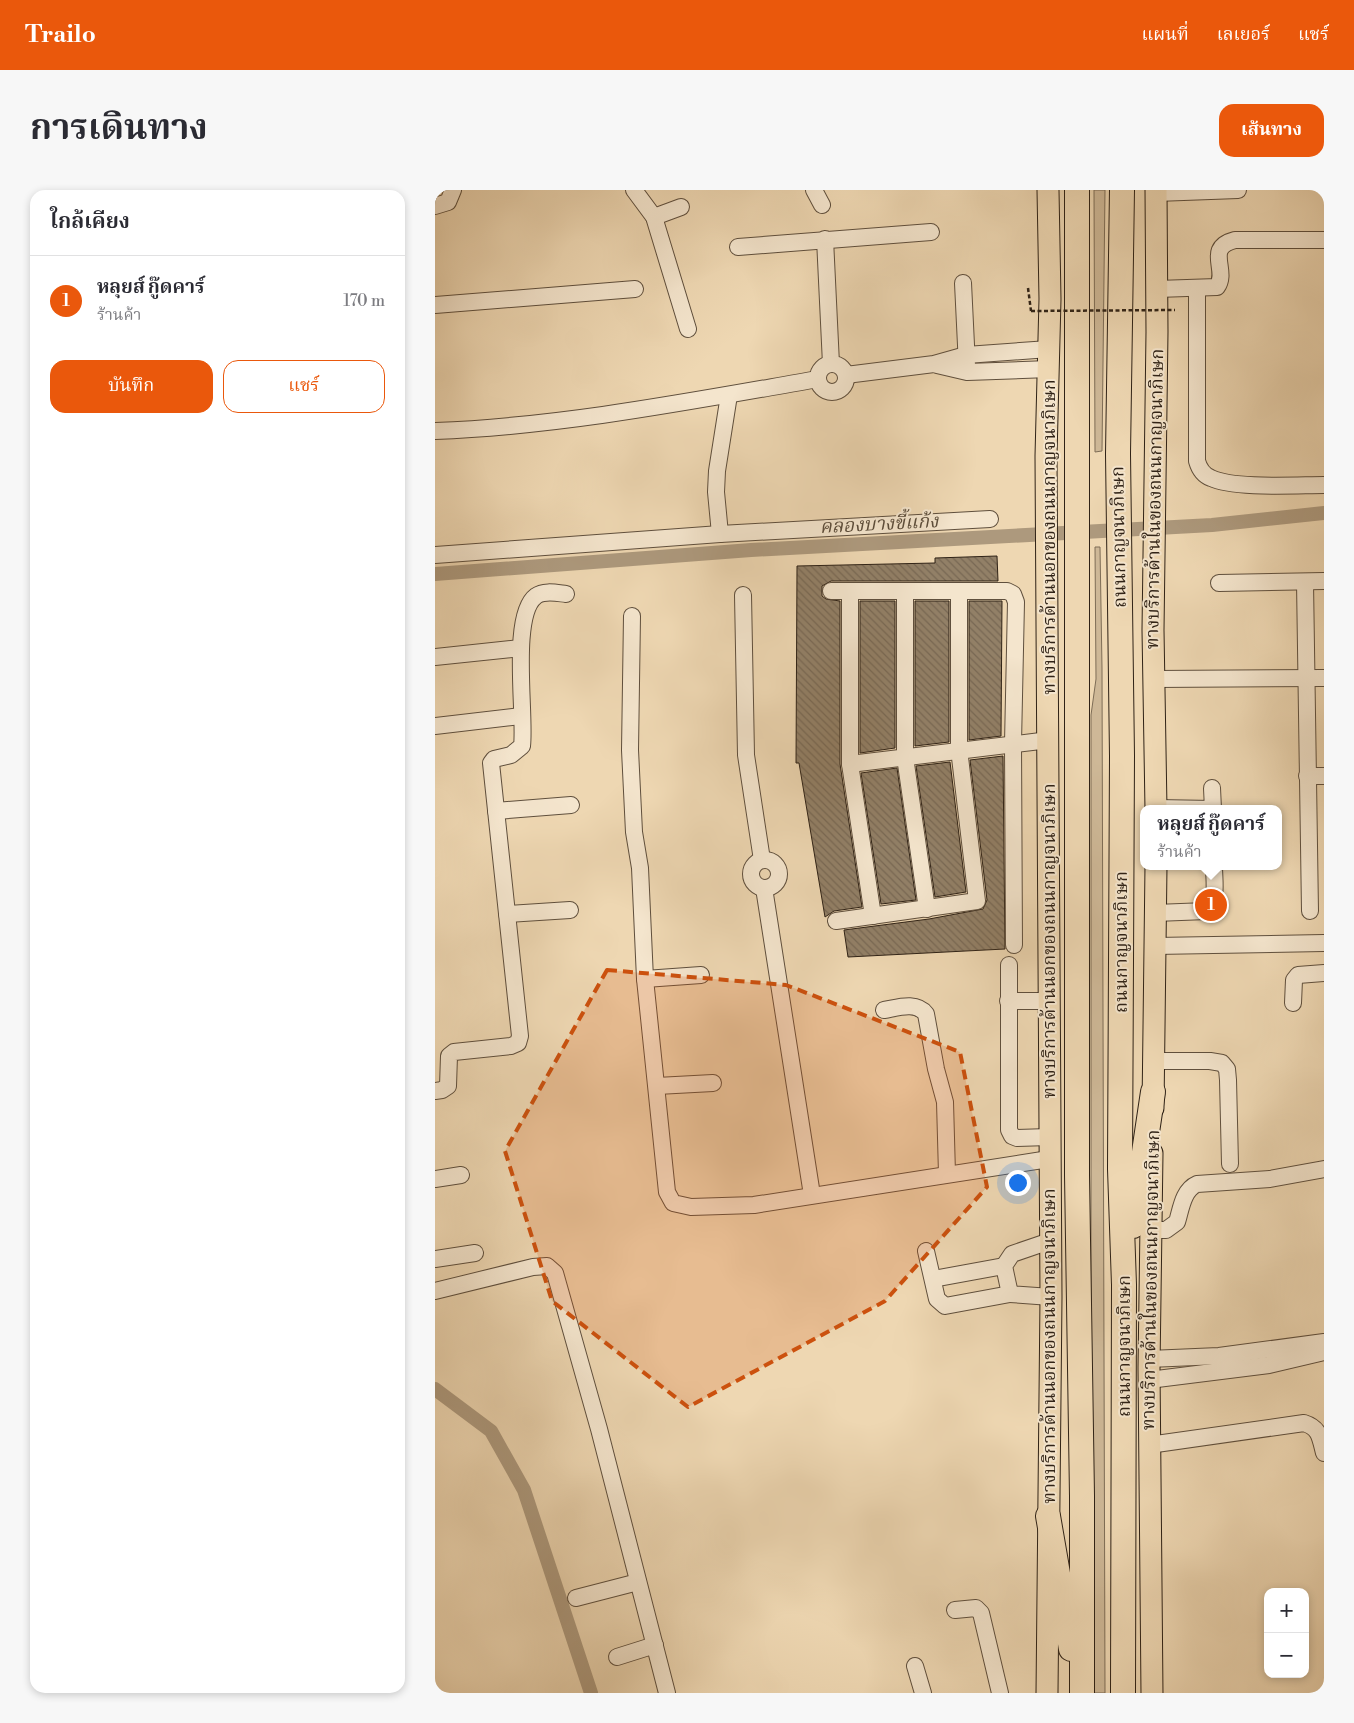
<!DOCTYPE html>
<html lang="th">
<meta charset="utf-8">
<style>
body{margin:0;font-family:"Libre Bodoni","Noto Serif Thai",serif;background:#f7f7f7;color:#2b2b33}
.controls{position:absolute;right:15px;bottom:15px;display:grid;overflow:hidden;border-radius:10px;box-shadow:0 2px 8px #0003}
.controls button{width:45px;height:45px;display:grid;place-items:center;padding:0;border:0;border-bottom:1px solid #e1e1e2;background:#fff;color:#2b2b33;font:25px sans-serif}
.you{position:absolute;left:582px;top:992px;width:18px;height:18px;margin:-12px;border:4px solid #fff;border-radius:50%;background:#1a73e8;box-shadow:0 0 0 8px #1a73e833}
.badge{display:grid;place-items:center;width:32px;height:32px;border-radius:50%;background:#ea580c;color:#fff;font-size:16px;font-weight:700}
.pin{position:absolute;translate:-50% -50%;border:2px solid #fff;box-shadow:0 1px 5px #0006}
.popup{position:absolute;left:705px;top:615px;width:142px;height:65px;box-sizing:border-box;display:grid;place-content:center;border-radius:10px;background:#fff;filter:drop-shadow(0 1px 4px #0005);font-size:16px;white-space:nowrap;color:#7c7c81}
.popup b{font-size:19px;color:#2b2b33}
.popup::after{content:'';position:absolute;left:50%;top:100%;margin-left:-10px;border:10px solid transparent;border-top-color:#fff}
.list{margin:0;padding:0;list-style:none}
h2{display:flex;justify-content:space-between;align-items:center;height:65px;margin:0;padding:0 20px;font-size:21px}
h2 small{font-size:16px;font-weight:400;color:#7c7c81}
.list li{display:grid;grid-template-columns:32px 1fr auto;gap:15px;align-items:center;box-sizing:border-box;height:90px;padding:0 20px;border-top:1px solid #e1e1e2}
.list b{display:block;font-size:19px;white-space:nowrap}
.list p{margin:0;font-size:16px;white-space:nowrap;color:#7c7c81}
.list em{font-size:16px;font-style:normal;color:#7c7c81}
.actions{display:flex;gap:10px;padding:15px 20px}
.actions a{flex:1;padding:11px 0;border:1px solid #ea580c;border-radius:15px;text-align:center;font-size:18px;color:#ea580c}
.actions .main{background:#ea580c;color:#fff}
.map{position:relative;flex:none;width:889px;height:1503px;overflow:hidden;border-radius:15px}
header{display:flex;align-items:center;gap:30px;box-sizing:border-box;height:70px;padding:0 25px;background:#ea580c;color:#fff}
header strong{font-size:24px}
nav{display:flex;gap:28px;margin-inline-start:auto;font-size:18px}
.intro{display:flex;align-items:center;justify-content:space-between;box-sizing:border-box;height:120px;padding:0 30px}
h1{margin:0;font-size:35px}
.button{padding:12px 22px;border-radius:15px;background:#ea580c;color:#fff;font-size:18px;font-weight:700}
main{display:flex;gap:30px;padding:0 30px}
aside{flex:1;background:#fff;border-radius:15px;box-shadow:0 2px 8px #0003}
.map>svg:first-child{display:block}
.green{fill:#ceb897;stroke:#7e6d56}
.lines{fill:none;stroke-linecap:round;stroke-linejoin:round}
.canal{stroke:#ad997d;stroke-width:14}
.building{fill:url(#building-back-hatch);stroke:#2f2216}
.minor-casing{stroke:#5f4f3d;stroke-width:18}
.major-casing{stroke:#2f2216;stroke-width:23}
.highway-casing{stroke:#2f2216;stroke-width:26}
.path{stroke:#2f2216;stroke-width:2.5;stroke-dasharray:4 2.5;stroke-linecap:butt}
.minor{stroke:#f4e5cd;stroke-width:16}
.major{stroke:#eed7b2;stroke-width:21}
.highway{stroke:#eed7b2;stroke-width:24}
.path-bridge{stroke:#2f2216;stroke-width:2.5;stroke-dasharray:4 2.5;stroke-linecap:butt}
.marked{fill:#cc510e;fill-opacity:0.2;stroke:#cc510e;stroke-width:4;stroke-dasharray:10 6;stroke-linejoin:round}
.labels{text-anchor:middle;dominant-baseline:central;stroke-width:4;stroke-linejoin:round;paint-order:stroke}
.street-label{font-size:18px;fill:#2f2216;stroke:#f4e5cd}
.water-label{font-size:19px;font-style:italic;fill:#5b4c3a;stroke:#f4e5cd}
</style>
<header>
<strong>Trailo</strong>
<nav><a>แผนที่</a><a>เลเยอร์</a><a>แชร์</a></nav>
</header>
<div class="intro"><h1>การเดินทาง</h1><a class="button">เส้นทาง</a></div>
<main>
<aside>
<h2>ใกล้เคียง<small></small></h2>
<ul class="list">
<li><span class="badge">1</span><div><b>หลุยส์ กู๊ดคาร์</b><p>ร้านค้า</p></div><em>170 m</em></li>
</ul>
<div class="actions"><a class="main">บันทึก</a><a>แชร์</a></div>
</aside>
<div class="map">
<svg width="889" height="1503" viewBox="0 0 889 1503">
<defs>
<pattern id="building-back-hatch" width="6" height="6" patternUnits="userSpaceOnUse" patternTransform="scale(1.25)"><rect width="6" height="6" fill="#928067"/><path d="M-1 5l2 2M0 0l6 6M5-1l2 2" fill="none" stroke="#786854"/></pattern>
</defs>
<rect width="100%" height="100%" fill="#eed7b2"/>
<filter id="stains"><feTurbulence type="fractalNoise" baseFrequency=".004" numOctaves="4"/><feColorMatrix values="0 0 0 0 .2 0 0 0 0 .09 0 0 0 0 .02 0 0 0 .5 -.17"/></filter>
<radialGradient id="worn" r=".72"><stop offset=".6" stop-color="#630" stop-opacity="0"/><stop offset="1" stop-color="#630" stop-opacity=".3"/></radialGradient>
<!-- green -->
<g class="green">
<path d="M659 0H670L667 261 660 262Z"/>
<path d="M660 357H665L667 478 670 1503H656V525L661 489Z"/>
</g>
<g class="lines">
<!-- canal -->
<g class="canal">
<path d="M0 384 316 360 777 335 889 323"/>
<path d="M0 1199 56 1241 89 1300 156 1503"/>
</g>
</g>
<!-- building -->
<g class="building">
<path d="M562 366 563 391H396L387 396V406L391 409 405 411V574L427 717 399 721 390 727 364 573H361L362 376 500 373V368Z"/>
<path d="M425 411H460V558L425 563Z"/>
<path d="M480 411H514V552L480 556Z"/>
<path d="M534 411H567L566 546 534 550Z"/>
<path d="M568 566 570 759 413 767 409 740 494 729 548 719 552 710 535 570Z"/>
<path d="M515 572 531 702 500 707 481 576Z"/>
<path d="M462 578 481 710 446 714 426 583Z"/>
</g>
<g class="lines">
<!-- minor casing -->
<g class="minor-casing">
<g id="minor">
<path d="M199 0 219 27 253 139"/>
<path d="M379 0 387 15"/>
<path d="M721 3 803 0"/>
<path d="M0 16 13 12 18 0"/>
<path d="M219 27 246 17"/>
<path d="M390 49 396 174"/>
<path d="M303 57 496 42"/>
<path d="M528 93 532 176"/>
<path d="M722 99 782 97C794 80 769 58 800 50H889"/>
<path d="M762 99V271C764 278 768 285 776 288 799 299 862 295 889 295"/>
<path d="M0 115 200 99"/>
<circle cx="397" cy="188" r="14"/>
<path d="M502 175 532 182 614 179"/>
<path d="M411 185 499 174 531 165 614 159"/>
<path d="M0 241C128 236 256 211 383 189"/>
<path d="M285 344 281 302 282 281 294 205"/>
<path d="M0 365 285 344 555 329"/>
<path d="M870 392 875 721"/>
<path d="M784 393 889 391"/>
<path d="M396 401H572L578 404 581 412 578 553 579 755"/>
<path d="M415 401V574L438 726"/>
<path d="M470 401V567L492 719"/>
<path d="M308 405 311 565 327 670"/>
<path d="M197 426 195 560 199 642 205 678 210 789 232 1002 238 1013 256 1017 319 1015 614 969"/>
<path d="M0 467 86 458"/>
<path d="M719 489 889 488"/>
<path d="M0 536 86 526"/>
<path d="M415 574 614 550"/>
<path d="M872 586H889"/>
<path d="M721 618 778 619 777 598"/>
<path d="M61 621 136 615"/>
<circle cx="330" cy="684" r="14"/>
<path d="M329 698 377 1005"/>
<path d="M720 723 772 721C783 710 779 691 779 676"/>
<path d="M72 724 135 720"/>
<path d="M401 731 542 711 524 559V401"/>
<path d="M720 756 889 753"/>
<path d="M574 775V940L577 946 582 948 614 947"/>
<path d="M210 789 266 785"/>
<path d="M573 811H613"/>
<path d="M858 813 859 790 863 785 889 783"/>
<path d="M449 820C462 818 481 811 491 824L501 879 510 912 512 984"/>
<path d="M718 871H775L787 873 792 879 793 890 795 974"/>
<path d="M222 896 278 893"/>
<path d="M0 901 7 900 13 896 14 866 19 862 76 856 83 853 85 846 56 573 59 569 76 565 87 556C91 526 75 425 101 406 109 400 122 403 131 404"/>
<path d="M0 989 26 985"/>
<path d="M716 1040H731L742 1032C746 1019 748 1000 762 994L835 989 889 979"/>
<path d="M615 1051 577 1064 569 1076 575 1104 616 1107"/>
<path d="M491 1061 502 1109 510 1116 575 1104"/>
<path d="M0 1069 40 1063"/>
<path d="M498 1089 569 1076"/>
<path d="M0 1101 98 1077 112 1076 120 1083 164 1239 232 1503"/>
<path d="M714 1169 784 1166 889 1152"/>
<path d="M714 1190 834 1175 889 1162"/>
<path d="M714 1255 869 1233C885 1238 885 1248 889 1263"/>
<path d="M141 1408 203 1392"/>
<path d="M520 1420 541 1418 546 1423 565 1503"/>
<path d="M182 1467 220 1455"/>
<path d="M480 1476 488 1503"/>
</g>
</g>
<!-- major casing -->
<g class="major-casing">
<g id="major">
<path d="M721 0 722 142 718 440 721 619"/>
<path d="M718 918 721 676"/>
<path d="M717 963 714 1178 717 1503"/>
<path d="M612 1503 616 1107 611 266 615 109 613 0"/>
</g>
</g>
<!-- highway casing -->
<g class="highway-casing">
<g id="highway">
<path d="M642 0V985L647 1306V1503"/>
<path d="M687 0 683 264 687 566 685 979 689 1095 688 1503"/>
<path d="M698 1036 718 902"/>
<path d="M613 1326 636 1459"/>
</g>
</g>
<!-- path -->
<path class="path" d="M593 98 596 121"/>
<!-- minor -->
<use href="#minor" class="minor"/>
<!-- major -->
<use href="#major" class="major"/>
<!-- highway -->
<use href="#highway" class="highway"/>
<!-- path-bridge -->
<path class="path-bridge" d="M596 121 740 120"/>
</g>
<!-- marked area -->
<path class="marked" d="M172 780 351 795 525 862 552 997 450 1111 253 1217 117 1111 70 961Z"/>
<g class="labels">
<!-- street labels -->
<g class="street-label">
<text transform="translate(720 309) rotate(-89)">ทางบริการด้านในของถนนกาญจนาภิเษก</text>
<text transform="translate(614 347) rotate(-90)">ทางบริการด้านนอกของถนนกาญจนาภิเษก</text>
<text transform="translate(684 347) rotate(-91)">ถนนกาญจนาภิเษก</text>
<text transform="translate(614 751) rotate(-90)">ทางบริการด้านนอกของถนนกาญจนาภิเษก</text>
<text transform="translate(686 752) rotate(-90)">ถนนกาญจนาภิเษก</text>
<text transform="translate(716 1090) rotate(-89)">ทางบริการด้านในของถนนกาญจนาภิเษก</text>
<text transform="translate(614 1156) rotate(-90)">ทางบริการด้านนอกของถนนกาญจนาภิเษก</text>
<text transform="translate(689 1156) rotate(-90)">ถนนกาญจนาภิเษก</text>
</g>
<!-- water labels -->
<g class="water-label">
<text transform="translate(444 334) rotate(-3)">คลองบางขี้แก้ง</text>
</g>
</g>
<rect width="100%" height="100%" filter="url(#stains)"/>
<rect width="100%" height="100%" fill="url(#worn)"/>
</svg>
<div class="controls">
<button>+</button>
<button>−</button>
</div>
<div class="you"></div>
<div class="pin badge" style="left:776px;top:715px">1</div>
<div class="popup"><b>หลุยส์ กู๊ดคาร์</b>ร้านค้า</div>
</div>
</main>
